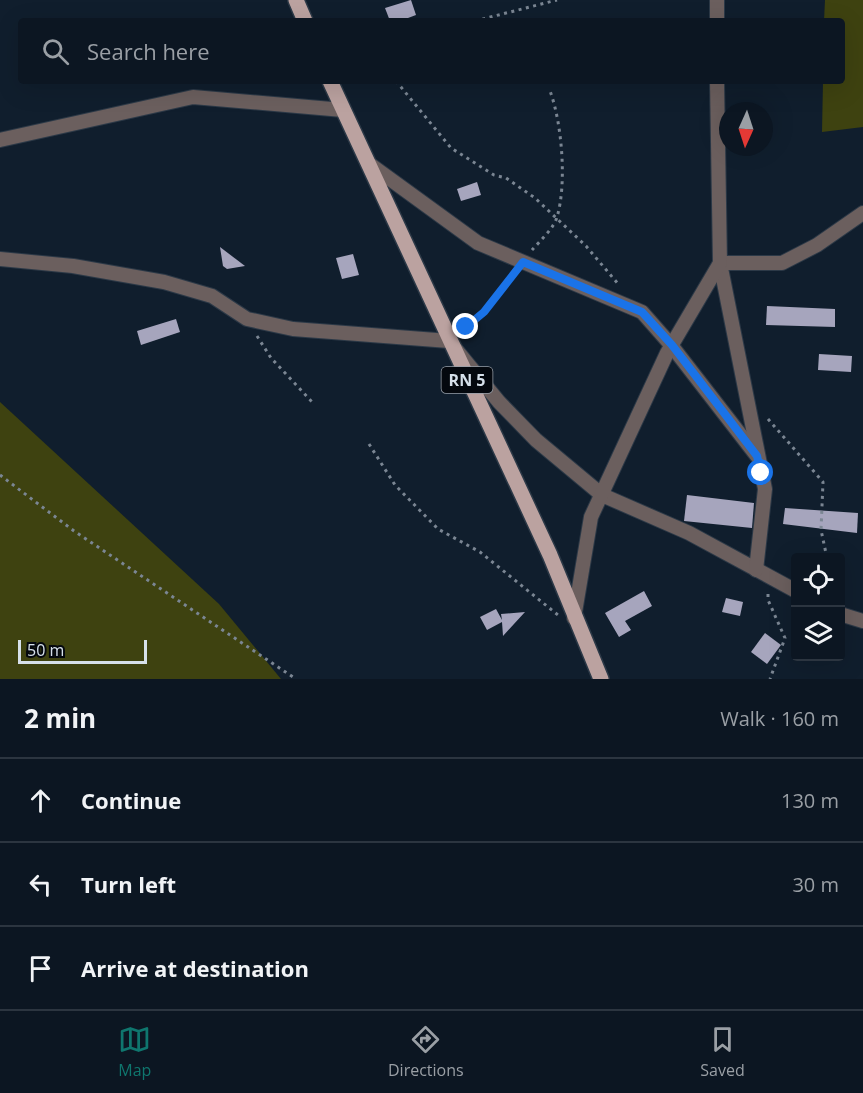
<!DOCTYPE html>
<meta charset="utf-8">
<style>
body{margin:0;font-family:"Open Sans",sans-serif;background:#151f2a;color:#f1f3f6}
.controls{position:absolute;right:18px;bottom:18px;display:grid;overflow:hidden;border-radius:6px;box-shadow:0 6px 24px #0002}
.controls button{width:54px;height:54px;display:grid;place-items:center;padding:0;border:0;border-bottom:2px solid #2c3540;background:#0c1622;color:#f1f3f6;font:30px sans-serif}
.compass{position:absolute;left:719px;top:102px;width:54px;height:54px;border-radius:50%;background:#0c1622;box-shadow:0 6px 24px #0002;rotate:183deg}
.scale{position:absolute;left:18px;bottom:15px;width:129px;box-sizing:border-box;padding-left:6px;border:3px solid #d6e0ea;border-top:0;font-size:16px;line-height:21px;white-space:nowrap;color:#d6e0ea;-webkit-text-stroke:4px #04080e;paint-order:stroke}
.stop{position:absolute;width:18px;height:18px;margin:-14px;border:4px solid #1a73e8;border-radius:50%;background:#fff}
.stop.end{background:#1a73e8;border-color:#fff;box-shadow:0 2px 6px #0008}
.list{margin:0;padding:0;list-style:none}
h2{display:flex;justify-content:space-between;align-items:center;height:78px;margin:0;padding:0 24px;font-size:26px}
h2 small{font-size:20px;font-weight:400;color:#9a9fa5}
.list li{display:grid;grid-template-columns:39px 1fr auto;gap:18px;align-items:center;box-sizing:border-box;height:84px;padding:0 24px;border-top:2px solid #2c3540}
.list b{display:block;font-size:22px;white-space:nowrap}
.list em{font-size:20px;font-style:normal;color:#9a9fa5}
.icon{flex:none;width:33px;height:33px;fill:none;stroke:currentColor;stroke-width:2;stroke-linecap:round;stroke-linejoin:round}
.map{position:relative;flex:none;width:863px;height:679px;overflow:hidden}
.search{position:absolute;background:#0c1622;box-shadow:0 6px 24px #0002;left:18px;right:18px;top:18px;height:66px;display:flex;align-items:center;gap:15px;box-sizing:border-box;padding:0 21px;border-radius:6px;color:#9a9fa5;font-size:22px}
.sheet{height:330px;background:#0c1622}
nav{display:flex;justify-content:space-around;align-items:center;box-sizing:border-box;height:84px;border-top:2px solid #2c3540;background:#0c1622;font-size:16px;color:#9a9fa5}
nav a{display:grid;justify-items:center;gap:3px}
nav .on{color:#0f766e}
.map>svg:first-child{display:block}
.green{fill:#3e4210}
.building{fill:#a6a5bd}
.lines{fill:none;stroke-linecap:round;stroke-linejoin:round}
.street-casing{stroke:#2c3947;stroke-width:16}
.primary-casing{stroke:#2c3947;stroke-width:18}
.path{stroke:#7b8693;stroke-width:3;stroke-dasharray:3 4.5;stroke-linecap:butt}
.street{stroke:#6b5f5e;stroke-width:14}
.primary{stroke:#bba2a0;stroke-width:15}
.route{stroke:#1a73e8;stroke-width:8}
.labels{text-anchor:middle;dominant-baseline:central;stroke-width:6;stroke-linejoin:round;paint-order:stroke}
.shield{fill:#04080e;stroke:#979fa8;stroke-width:1.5}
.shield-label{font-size:16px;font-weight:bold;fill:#d6e0ea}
</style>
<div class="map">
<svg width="863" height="679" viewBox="0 0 863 679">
<rect width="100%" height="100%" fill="#101e2d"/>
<!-- green -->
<g class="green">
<path d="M825 0H863V127L822 132 823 81H842V21H824Z"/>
<path d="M0 402 219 604 281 679H0Z"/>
</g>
<!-- building -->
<g class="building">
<path d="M411 0 416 15 400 21H390L385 8Z"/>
<path d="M477 182 481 195 461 201 457 189Z"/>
<path d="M220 247 245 266 227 269 223 266Z"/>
<path d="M353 254 359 275 342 279 336 258Z"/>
<path d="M767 306 835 309V327L766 325Z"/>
<path d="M176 319 180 332 141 345 137 331Z"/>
<path d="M819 354 852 356 851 372 818 370Z"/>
<path d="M687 495 754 503 752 528 684 521Z"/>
<path d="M785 508 858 513 857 533 783 524Z"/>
<path d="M644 591 652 606 625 621 631 630 619 637 605 613Z"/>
<path d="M726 598 743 602 740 616 722 612Z"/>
<path d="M496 609 502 620 501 614 525 612 503 636 502 622 487 630 480 617Z"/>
<path d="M765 633 781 645 767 664 751 652Z"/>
</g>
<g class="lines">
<!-- street casing -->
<g class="street-casing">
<g id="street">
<path d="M717 0V21"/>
<path d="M0 140 193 97 343 110"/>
<path d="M368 163 478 243 642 312 671 345 757 456"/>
<path d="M0 259 73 266 164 282 212 296 247 319 293 329 449 341 499 402 536 440 602 495 689 533 796 591"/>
<path d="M756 570 765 489 720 263H782L817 245 863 213"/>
<path d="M840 614 863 621"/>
<path d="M574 618 591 517 667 353 720 263 717 81"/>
</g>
</g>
<!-- primary casing -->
<g class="primary-casing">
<g id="primary">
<path d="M296 0 305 21"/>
<path d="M330 81 550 555 601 679"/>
</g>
</g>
<!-- path -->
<g class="path">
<path d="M475 21 557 0"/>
<path d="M396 81 451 148 494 175 506 178 535 198 586 246 619 285"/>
<path d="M532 250C540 241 554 228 557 217 567 184 562 123 550 91"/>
<path d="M461 331 484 312 513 274"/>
<path d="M257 336 271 358 314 404"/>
<path d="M768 419 823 482 821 530 827 558"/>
<path d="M369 444 395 485 438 529 480 552 558 615"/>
<path d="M0 475 74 531 296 679"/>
<path d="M768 594V600L785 638 770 679"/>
</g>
<!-- street -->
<use href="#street" class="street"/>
<!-- primary -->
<use href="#primary" class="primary"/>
</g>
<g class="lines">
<!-- route -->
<path class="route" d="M466 327 484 312 523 262 642 312 672 345 757 456 761 473"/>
</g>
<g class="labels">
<!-- shield labels -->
<rect class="shield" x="441.5" y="367" width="51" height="26" rx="4.5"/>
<g class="shield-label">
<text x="467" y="380">RN 5</text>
</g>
</g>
</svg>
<div class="controls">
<button><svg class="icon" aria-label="locate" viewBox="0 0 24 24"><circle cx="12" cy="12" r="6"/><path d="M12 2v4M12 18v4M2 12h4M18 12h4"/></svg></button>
<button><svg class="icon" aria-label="layers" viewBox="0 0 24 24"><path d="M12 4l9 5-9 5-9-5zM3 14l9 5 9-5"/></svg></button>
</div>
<svg class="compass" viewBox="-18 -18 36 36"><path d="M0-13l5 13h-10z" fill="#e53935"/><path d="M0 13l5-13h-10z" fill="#9a9fa5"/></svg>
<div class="scale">50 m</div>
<div class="stop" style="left:761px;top:473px"></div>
<div class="stop end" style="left:466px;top:327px"></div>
<div class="search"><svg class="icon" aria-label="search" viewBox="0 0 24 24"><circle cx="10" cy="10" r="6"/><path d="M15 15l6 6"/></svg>Search here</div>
</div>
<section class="sheet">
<h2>2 min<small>Walk · 160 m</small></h2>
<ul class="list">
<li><svg class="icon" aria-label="ahead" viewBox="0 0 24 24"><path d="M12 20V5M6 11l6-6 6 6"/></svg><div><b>Continue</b></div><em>130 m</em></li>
<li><svg class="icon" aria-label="left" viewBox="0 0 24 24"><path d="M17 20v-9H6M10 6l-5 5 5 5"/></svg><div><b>Turn left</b></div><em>30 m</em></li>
<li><svg class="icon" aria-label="arrive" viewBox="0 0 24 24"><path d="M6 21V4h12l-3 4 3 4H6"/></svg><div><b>Arrive at destination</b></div></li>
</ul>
</section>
<nav>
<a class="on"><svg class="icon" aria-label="map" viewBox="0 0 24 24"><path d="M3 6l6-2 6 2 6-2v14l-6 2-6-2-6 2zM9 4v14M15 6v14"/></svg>Map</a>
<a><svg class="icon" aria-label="directions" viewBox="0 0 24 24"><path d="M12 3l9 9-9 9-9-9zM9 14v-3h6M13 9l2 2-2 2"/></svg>Directions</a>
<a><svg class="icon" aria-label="saved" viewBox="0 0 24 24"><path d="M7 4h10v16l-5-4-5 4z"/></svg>Saved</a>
</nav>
